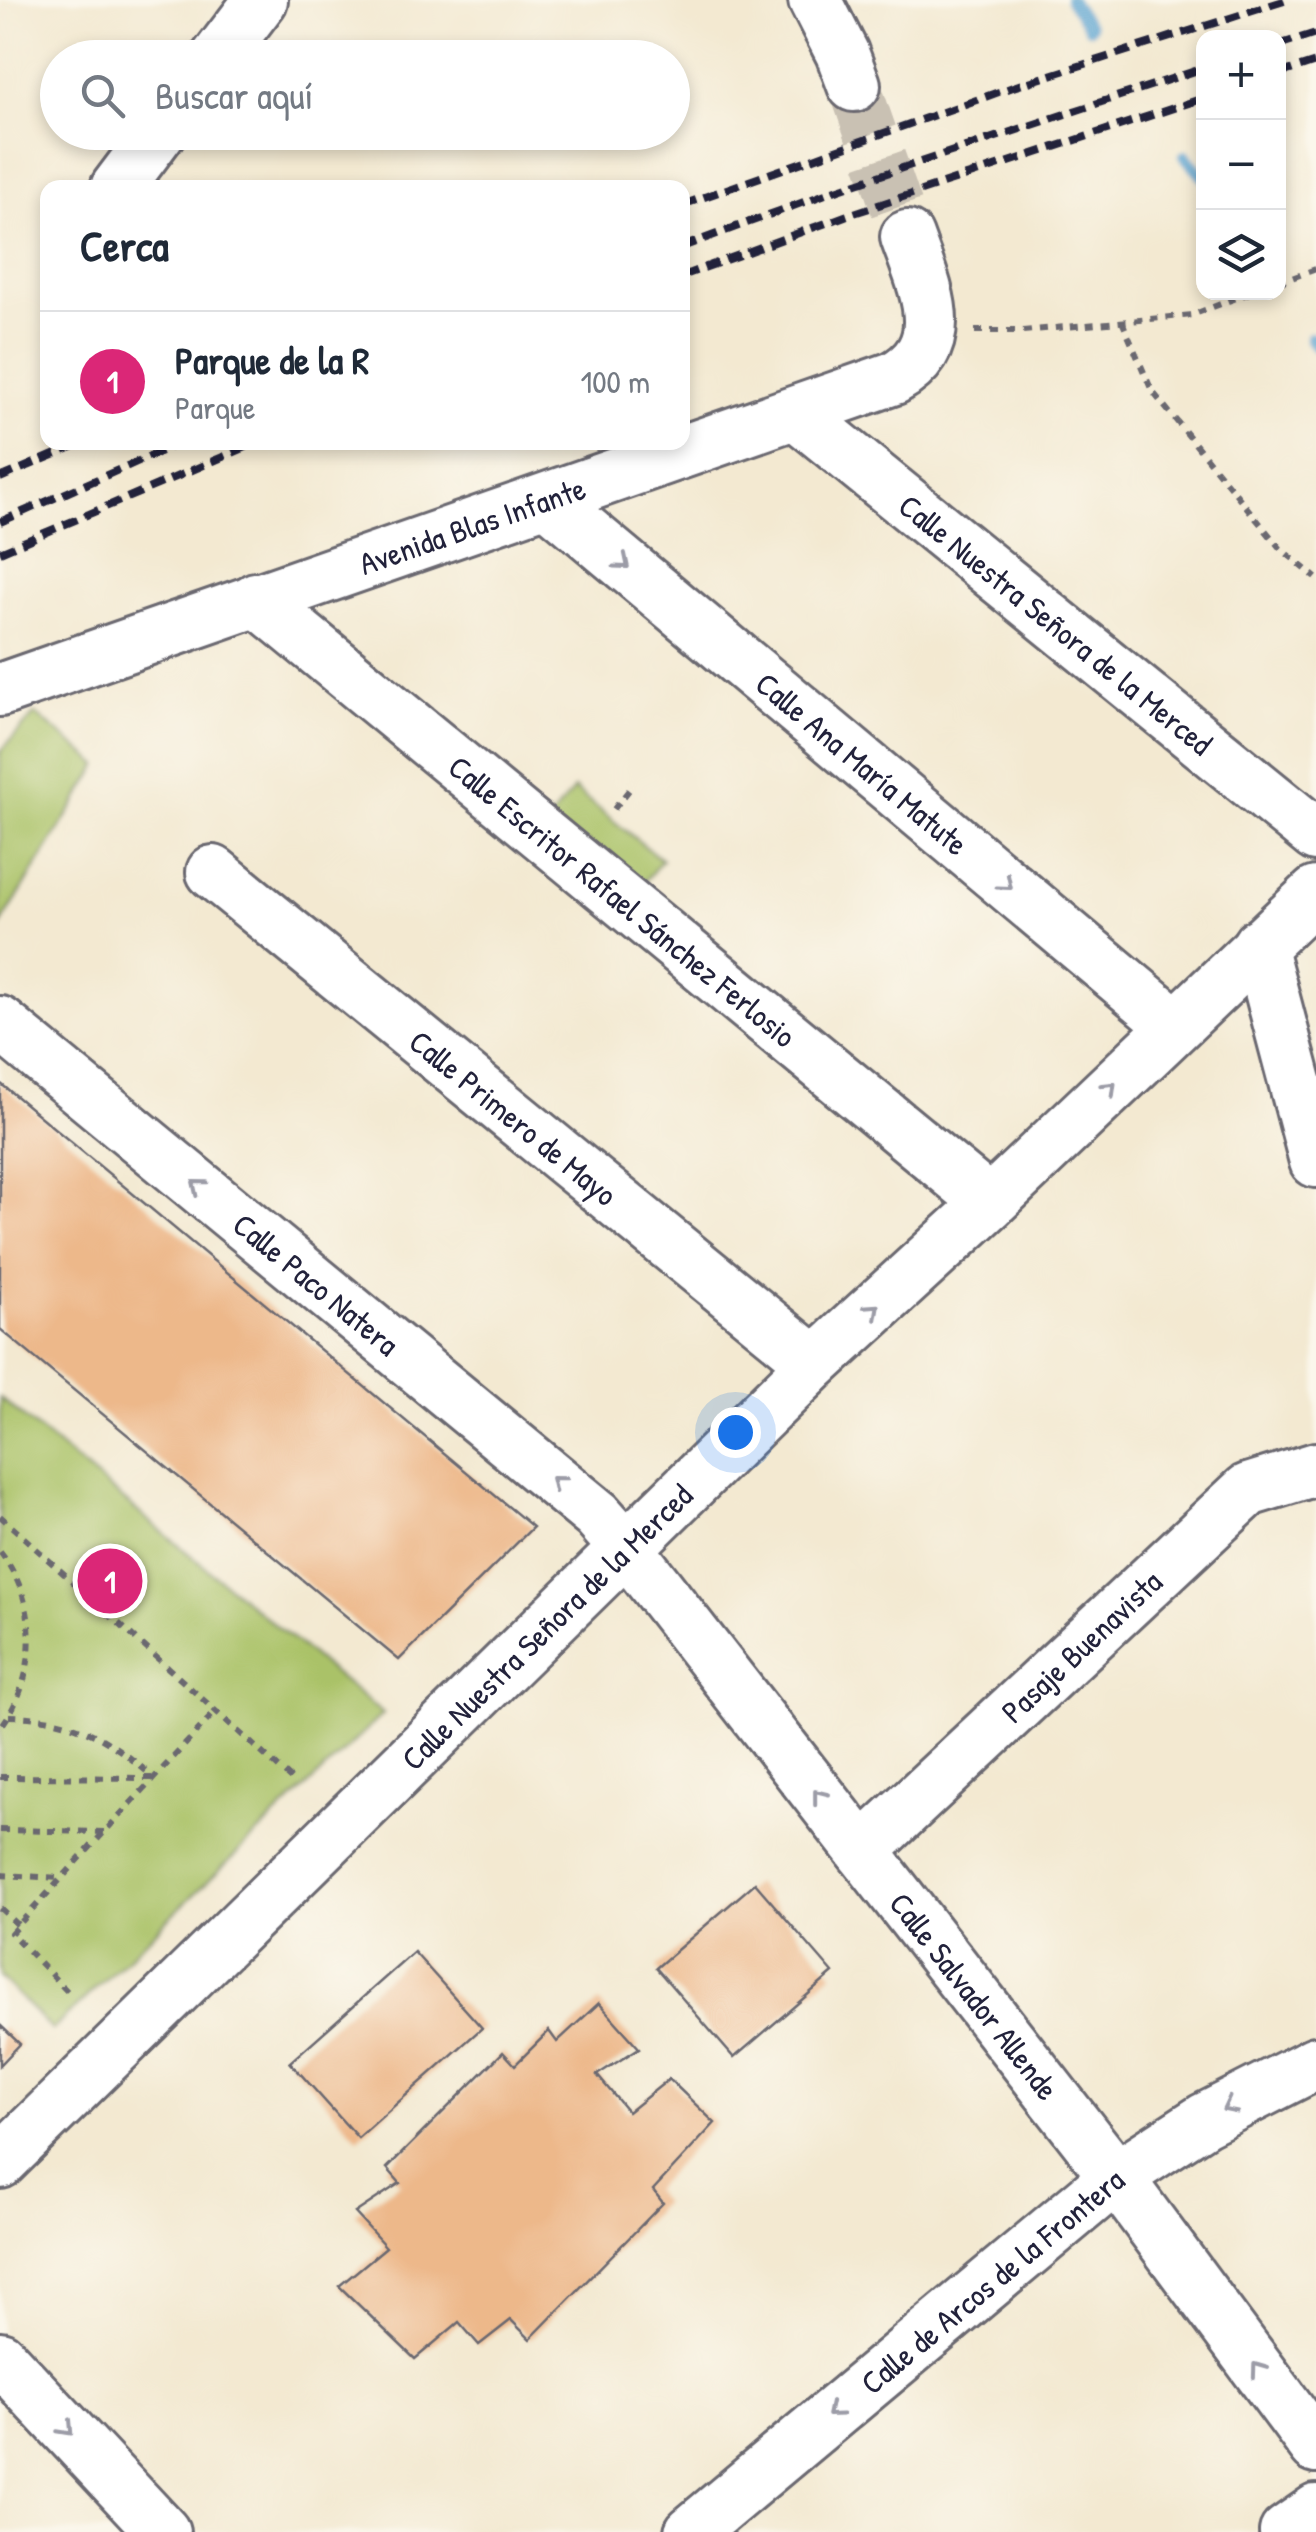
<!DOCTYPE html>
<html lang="es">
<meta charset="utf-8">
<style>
body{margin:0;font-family:"Patrick Hand",sans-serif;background:#f2f2f3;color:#1f2937}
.controls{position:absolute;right:30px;top:30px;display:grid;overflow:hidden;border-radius:20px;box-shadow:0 5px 15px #0003}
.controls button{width:90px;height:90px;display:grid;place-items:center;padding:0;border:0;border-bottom:2px solid #e0e1e3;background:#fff;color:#1f2937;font:50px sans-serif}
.you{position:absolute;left:735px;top:1432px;width:35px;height:35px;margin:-25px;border:8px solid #fff;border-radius:50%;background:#1a73e8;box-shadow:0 0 0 15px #1a73e833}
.badge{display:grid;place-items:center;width:65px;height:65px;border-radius:50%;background:#db2777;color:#fff;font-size:32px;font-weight:700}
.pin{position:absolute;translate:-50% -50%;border:5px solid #fff;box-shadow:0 2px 10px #0006}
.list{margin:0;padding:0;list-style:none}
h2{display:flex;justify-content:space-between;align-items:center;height:130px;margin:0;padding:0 40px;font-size:42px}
h2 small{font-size:32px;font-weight:400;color:#747a83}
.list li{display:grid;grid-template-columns:65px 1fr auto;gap:30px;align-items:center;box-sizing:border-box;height:140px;padding:0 40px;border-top:2px solid #e0e1e3}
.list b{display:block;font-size:38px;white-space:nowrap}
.list p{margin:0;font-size:32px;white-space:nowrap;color:#747a83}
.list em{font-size:32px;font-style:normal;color:#747a83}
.icon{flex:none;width:55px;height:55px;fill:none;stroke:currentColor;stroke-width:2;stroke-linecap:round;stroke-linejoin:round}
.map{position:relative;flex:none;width:1316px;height:2532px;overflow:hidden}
.search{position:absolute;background:#fff;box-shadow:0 5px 15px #0003;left:40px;top:40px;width:650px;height:110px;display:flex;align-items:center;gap:25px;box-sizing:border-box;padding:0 35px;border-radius:55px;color:#747a83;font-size:38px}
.panel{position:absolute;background:#fff;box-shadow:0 5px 15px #0003;left:40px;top:180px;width:650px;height:270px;border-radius:20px}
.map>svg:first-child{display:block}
.green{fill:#aac268;stroke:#667252;stroke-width:2.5}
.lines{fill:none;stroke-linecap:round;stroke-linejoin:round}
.stream{stroke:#58a2d0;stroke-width:12}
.building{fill:#edb88a}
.minor-tunnel{stroke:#c9c1b3;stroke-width:52;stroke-dasharray:52 26;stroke-linecap:butt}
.minor-casing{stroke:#6b6870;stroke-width:58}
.path{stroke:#6b6870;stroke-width:6;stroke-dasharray:8 8;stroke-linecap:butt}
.minor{stroke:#fff;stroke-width:52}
.rail{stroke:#22223b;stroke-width:8;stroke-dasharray:15 8;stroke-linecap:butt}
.oneway{stroke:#9c9ca7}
.labels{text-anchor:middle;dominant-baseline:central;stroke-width:9;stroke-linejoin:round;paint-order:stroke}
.street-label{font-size:32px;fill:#22223b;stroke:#fbf7ec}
</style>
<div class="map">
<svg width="1316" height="2532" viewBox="0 0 1316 2532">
<rect width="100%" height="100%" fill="#fbf7ec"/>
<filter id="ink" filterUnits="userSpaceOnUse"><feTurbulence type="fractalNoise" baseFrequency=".01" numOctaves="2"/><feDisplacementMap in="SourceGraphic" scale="20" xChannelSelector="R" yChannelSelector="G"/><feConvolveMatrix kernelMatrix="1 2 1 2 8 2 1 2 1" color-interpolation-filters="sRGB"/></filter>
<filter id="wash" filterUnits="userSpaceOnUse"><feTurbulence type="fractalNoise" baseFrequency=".0048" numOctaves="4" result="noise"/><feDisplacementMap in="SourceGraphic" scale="40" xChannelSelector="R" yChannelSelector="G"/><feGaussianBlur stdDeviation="2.25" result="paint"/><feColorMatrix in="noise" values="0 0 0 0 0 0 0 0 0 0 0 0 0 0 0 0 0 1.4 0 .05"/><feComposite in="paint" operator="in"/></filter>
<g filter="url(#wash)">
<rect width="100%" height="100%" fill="#f3e9d1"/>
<!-- green -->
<g class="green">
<path d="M35 714 99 765 0 926V752Z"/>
<path d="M574 789 662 860 636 892 548 821Z"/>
<path d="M0 1398 383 1714 52 2030 0 1977Z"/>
</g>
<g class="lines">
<!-- stream -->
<g class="stream">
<path d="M1070 0 1089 27"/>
<path d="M1185 156 1204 177"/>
<path d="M1311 338 1316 346"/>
</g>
</g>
<g id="blocks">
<!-- building -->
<g class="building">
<path d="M0 1083 533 1527 399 1660 0 1329Z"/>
<path d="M755 1883 833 1973 734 2058 656 1968Z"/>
<path d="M414 1952 482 2028 358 2138 290 2062Z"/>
<path d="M599 2003 639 2048 597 2075 628 2112 669 2079 715 2123 653 2190 663 2203 530 2339 511 2320 479 2345 459 2322 415 2359 339 2286 386 2247 355 2213 400 2183 387 2168 503 2052 515 2065 549 2031 557 2042Z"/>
<path d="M0 2025 20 2044 0 2065Z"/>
</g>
</g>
</g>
<g filter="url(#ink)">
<use href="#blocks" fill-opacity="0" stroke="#6b6870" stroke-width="2.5"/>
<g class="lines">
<!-- minor-tunnel -->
<path class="minor-tunnel" d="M854 85 907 237"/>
<!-- minor casing -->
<g class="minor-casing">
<g id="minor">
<path d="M815 0 842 53 854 85"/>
<path d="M217 58 261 0"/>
<path d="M117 188 159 132"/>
<path id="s1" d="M796 413 1316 835"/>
<path id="s2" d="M548 500 1175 1025"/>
<path id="s3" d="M256 599 990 1203"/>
<path id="s4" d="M0 690 894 378C954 345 925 288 907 237"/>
<path id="s5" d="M213 872 815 1363"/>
<path d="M1259 945 1316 1161"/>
<path id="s6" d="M0 1023 597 1515 627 1549 1116 2177 1316 2447"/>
<path id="s7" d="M862 1851 1248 1490 1316 1469"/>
<path id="s8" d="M0 2162 815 1363 990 1203 1316 893"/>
<path d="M0 2358 163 2532"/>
<path id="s9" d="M691 2532 1116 2177 1204 2120 1316 2063"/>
<path d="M1286 2532 1316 2511"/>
</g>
</g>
<!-- path -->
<g class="path">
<path d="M1278 283 1316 269"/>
<path d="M1122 321 1152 391 1280 548 1316 578"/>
<path d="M975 331H1022L1192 315 1252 292"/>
<path d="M614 809 633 785"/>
<path d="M0 1516 292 1780"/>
<path d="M0 1552C40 1603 39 1677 0 1728"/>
<path d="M9 1716C72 1717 108 1737 154 1778"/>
<path d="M0 1777 154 1778"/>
<path d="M0 1830 104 1832"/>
<path d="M0 1875 61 1878"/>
<path d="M0 1908 18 1925"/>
<path d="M67 1991 11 1933 216 1711"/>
</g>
<!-- minor -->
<use href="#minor" class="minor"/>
<!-- rail -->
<g class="rail">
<path d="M1278 45 1316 33"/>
<path d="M1278 74 1316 62"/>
<path d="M682 205 1013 87 1287 0"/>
<path d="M682 247 839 189 1204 68"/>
<path d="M682 276 845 216 1204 98"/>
<path d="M0 478 84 442"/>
<path d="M0 522 182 442"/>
<path d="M0 552 258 442"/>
</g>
</g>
<!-- one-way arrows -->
<defs><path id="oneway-chevron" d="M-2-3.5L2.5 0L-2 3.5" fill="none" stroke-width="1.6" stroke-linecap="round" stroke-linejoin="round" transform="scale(2.5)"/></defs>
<g class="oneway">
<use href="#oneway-chevron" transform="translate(623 563) rotate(40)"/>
<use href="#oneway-chevron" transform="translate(1006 884) rotate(40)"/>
<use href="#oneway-chevron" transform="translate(1110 1088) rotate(-44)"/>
<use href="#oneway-chevron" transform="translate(198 1186) rotate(-141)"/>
<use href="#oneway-chevron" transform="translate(873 1310) rotate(-42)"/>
<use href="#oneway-chevron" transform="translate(557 1482) rotate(-141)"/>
<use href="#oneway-chevron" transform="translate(819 1796) rotate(-128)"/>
<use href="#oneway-chevron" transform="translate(1229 2107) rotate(153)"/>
<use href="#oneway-chevron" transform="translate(1258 2369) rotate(-126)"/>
<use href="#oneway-chevron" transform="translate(833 2411) rotate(140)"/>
<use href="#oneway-chevron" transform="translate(67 2429) rotate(47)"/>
</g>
</g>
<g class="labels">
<!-- street labels -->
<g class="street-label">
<text stroke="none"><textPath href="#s4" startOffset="500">Avenida Blas Infante</textPath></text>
<text stroke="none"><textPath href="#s1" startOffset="335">Calle Nuestra Señora de la Merced</textPath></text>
<text stroke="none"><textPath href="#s2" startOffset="410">Calle Ana María Matute</textPath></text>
<text stroke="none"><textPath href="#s3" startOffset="475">Calle Escritor Rafael Sánchez Ferlosio</textPath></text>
<text stroke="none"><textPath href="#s5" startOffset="388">Calle Primero de Mayo</textPath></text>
<text stroke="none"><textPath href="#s6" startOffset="410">Calle Paco Natera</textPath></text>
<text stroke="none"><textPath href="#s8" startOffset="765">Calle Nuestra Señora de la Merced</textPath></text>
<text stroke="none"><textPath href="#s7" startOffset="300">Pasaje Buenavista</textPath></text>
<text stroke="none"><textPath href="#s6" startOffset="1385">Calle Salvador Allende</textPath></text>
<text stroke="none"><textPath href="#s9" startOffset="392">Calle de Arcos de la Frontera</textPath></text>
</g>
</g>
</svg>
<div class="controls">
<button>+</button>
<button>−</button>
<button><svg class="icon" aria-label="layers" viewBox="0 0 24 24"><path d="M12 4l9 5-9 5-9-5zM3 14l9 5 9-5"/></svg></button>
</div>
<div class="you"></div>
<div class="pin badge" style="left:110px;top:1581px">1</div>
<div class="search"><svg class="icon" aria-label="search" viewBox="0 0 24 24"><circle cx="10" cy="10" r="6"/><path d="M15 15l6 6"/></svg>Buscar aquí</div>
<section class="panel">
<h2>Cerca<small></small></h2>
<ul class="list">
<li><span class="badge">1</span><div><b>Parque de la R</b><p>Parque</p></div><em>100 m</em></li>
</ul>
</section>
</div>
